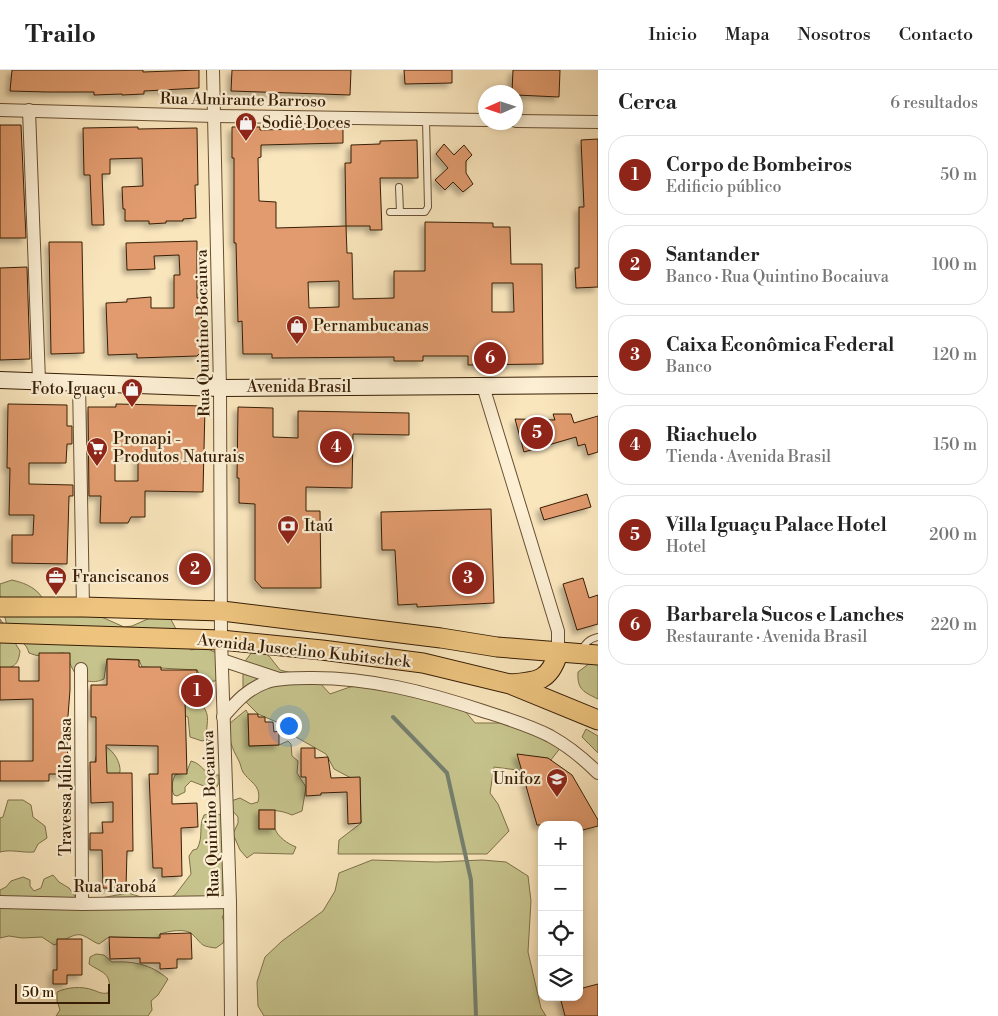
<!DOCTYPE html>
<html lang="es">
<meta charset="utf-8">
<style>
body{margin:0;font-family:"Libre Bodoni",serif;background:#f2f2f2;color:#222}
.controls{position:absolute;right:15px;bottom:15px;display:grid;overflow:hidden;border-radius:10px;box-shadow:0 2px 8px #0003}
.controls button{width:45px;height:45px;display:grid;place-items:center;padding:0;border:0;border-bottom:1px solid #e0e0e0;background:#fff;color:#222;font:25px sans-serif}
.compass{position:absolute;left:478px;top:15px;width:45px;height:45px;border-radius:50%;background:#fff;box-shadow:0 2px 8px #0003;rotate:267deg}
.scale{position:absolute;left:15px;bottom:12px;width:95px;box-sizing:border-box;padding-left:5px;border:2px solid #371e05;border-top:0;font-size:14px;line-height:18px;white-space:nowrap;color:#371e05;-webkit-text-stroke:4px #fcefd4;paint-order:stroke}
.you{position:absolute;left:288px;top:655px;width:18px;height:18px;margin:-12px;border:4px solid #fff;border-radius:50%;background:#1a73e8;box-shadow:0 0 0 8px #1a73e833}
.badge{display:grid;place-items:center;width:32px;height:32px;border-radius:50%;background:#8f2418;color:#fff;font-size:16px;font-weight:700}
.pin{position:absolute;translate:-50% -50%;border:2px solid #fff;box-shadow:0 1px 5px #0006}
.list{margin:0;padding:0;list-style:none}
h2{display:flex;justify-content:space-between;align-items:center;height:65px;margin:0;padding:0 20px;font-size:21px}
h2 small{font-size:16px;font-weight:400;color:#767676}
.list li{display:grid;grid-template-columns:32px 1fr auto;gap:15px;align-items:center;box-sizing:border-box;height:80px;margin:0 10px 10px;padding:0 10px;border:1px solid #e0e0e0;border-radius:20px}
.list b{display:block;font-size:19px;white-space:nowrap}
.list p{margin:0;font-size:16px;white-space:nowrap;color:#767676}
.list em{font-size:16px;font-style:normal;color:#767676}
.icon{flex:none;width:28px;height:28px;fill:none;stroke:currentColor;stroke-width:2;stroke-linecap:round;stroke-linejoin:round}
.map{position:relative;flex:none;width:598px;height:946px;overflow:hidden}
header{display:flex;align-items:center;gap:30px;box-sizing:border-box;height:70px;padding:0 25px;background:#fff;border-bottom:1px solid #e0e0e0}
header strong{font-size:24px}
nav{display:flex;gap:28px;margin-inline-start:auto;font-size:18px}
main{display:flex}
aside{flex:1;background:#fff}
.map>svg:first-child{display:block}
.green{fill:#c6c38c;stroke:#7e7048}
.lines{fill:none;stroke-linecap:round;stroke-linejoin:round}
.stream{stroke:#757f6e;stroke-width:4}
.building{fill:#e19b6e;stroke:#371e05;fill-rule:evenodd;filter:url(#shadow)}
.lane-casing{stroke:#685033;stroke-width:8}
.street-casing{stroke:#685033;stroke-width:14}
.secondary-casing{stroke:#371e05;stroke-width:18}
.primary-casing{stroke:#371e05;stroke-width:21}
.lane{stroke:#fcefd4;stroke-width:6}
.street{stroke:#fcefd4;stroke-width:12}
.secondary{stroke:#fcefd4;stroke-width:16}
.primary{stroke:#edc37e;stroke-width:19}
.labels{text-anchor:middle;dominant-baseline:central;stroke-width:4.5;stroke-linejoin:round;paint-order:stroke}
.street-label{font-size:16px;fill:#371e05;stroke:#fcefd4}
.poi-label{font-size:16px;fill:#371e05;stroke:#fcefd4;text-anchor:start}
</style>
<header>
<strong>Trailo</strong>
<nav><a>Inicio</a><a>Mapa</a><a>Nosotros</a><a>Contacto</a></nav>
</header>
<main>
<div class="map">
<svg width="598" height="946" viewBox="0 0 598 946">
<defs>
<filter id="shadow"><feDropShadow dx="-4" dy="4" stdDeviation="2.5" flood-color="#0004"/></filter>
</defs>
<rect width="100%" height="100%" fill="#fae6bd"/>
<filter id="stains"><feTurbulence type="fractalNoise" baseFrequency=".004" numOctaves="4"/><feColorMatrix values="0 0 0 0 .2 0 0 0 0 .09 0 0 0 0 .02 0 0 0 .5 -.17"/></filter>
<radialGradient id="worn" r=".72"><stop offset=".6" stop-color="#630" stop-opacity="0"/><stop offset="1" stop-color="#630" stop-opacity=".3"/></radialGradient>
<!-- green -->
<g class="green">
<path d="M12 510C20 512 27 514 34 519 40 523 42 528 47 534 59 546 79 550 95 544L124 557 132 556 150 548 168 544 184 574 191 580 207 577 212 581 219 584 222 603 215 611 204 612 197 600 142 597 139 590 107 589 104 609C97 612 94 612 87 611 72 608 72 593 64 583 47 583 47 590 29 583 26 573 22 572 12 568L20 581C18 596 14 597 0 600V549L7 559C7 550 3 544 1 535 0 528 0 521 0 514Z"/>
<path d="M255 578 269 586 280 600 296 604 320 613 330 624 350 617 371 614 460 635 475 653H512L561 677 547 695 525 701 494 697 490 723 498 734 509 761 487 784H338L339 770 361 753 360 708H351L334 699 326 684 296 667 293 659 258 644 246 632 243 618V594Z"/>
<path d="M590 593H598V629C584 622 577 620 578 602Z"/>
<path d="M184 634 202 635C208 642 208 648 207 656 206 660 208 665 208 669L202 671 190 667 188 647 182 644Z"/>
<path d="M246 640 248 644 249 676 279 675 288 671 291 674 292 686 298 691 297 703 306 717 302 741 292 745C281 740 271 740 259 740V758L275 759C278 767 288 774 296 777L293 784 254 783 247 788 240 780 233 764 238 753V747L232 740 231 731 240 728 251 734 258 732C262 715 250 713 243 702 241 699 241 695 239 691 232 678 228 669 229 654Z"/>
<path d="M586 659 598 666V683L582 667Z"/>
<path d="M106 677C114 681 121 693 120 702L116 706 107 708 106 692H95L97 682Z"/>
<path d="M191 691C204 694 203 706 219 705V713L216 718H209L191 711 185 717V722L177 726 174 725C171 718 172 712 175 705L187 701Z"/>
<path d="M8 730H23L31 735 33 747 45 756 47 768 38 774 34 782C22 783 11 779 0 782V748L3 747Z"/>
<path d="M213 743 221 745C223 759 229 788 228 800 227 805 223 809 223 815 222 829 234 833 222 847L228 859 223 873 216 878C199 876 203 874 192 864 185 858 169 861 160 864L158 868 109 867 99 874C93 872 89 868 84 866 74 861 64 872 54 875L42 867 22 868 9 866 0 868V820L6 817 11 811 23 807 30 810V816L34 821 41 818 44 809 53 805 59 812 69 818 79 832 128 823 148 829H167L175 825 191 804 189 786 193 780 197 779C204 766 198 757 204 745Z"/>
<path d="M372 790 437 792 482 790 506 792 528 806 531 831 528 882 541 938 546 946H264L258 936 257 912 265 887 282 871 323 841 335 821 339 803Z"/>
<path d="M96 884 104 885 112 892C133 891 151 894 168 909L158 925 151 931 152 940 148 946H56L60 940 57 931V922C67 917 82 916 93 920 99 922 101 924 108 923 113 903 102 903 89 894L90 887Z"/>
</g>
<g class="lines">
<!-- stream -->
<path class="stream" d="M393 647 447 703 471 810 476 946"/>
</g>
<!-- building -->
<g class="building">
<path d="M12 0H143V2L199 0V18L144 21V24L122 25V24L94 25V22H47L10 21Z"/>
<path d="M232 0H351L350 25 231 21Z"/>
<path d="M404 0H452V13L405 14Z"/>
<path d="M513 0H560L559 27 516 25V22H512Z"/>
<path d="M0 55H21L26 168H0Z"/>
<path d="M138 57V59L197 58 198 115H195L196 148 183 149V151H166V153L149 154V151H125V139H123L122 117 143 116 142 88 110 89V104H102L104 155H92L90 105H84L83 58Z"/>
<path d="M232 57H260V60L343 58V73L261 75V87L258 88 259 131 276 132V158L346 156 347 183H352L353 229 394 228V201H425V152L493 153V157H510L511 194H542L543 294 468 295V286H423V291H394V287L272 288V284H243L242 251 238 252 236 173H234V88H232ZM339 211V237L309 238 308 212ZM492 213H513L514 242H492Z"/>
<path d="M598 69V217L576 218 575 198H579V137H584L581 70Z"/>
<path d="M417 70 418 108H380L382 160H370V156H346L345 93H351V75L380 74V71Z"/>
<path d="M444 74 454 85 464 75 472 85 466 91V103L473 114 463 122 453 112 445 120 435 110 448 98 436 84Z"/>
<path d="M197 171V228H201L202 281 197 286 137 288V284L108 285 106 233 127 232V229L151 227V238H174V205H180L179 185 154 186 155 199 127 200 126 173Z"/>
<path d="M49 172H82L84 283 51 284Z"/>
<path d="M27 197 30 289 0 290V198Z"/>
<path d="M8 334 67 335V356H72V374H67L66 393H29V414L73 415V426H69L67 494 12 493V465H33L34 445H9L10 398H7Z"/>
<path d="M116 334 205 336 203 422 145 421V447H131L128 453H100L101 426H89L88 337H116ZM115 384 138 385V411H115Z"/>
<path d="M238 337 273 338V367L298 368V341L409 343V365L353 364 352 418 306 417V441H320L321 518H262L255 510V434L239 433V408H237Z"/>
<path d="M553 344H571L574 353 598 346V382L588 385 585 374 578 376 576 367 524 382 515 349 555 350Z"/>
<path d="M587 424 591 437 544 450 540 438Z"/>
<path d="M491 439 494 533 417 537V534L398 535 395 480H382L381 442Z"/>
<path d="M583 508 589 528 598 525V554L577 560 563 514Z"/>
<path d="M39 583H70V620L68 646 67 675 69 704H49V711H0V691H33V629L0 630V597H19V611H39Z"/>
<path d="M107 589 139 590V597H161V600H197V615H194V630H185L187 704H172V734L197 733 198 757 181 758 182 806 162 807V798H153L149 704H158V676L106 675 107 703H132L133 781H127L126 818H103L102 780H90V763H103L102 752H113V732L91 733 90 692H96V647H91V615H107Z"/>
<path d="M248 644H258V647H265V652H273L274 662 279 661V675L249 676Z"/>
<path d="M301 678H315V688L328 687 331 708 360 707 361 753 348 754 347 722 321 723V725L306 726V707H301Z"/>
<path d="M517 684 548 688 572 705 598 750V756L579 761V755H537Z"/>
<rect x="259" y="740" width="16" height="19"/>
<path d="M191 863 192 889H177V898L160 899V893H140V888L110 889 109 867 160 868V864Z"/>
<path d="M57 869H82V905H67V914H53V900H57Z"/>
<path d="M598 914V946H565L560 927H579V919Z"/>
</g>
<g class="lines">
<!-- lane casing -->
<g class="lane-casing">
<g id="lane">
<path d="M399 117 400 142"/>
<path d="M390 142H425L428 137 426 49"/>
<path d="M581 581C585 573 589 569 598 567"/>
</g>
</g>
<!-- street casing -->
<g class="street-casing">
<g id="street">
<path d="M213 0 220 318 221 570 230 832 231 946"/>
<path d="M0 40 214 46 486 50"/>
<path d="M29 40 39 311"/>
<path d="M516 51 598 52"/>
<path d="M79 313 83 537"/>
<path d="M483 316 558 561V583"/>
<path d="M222 590 279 609"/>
<path d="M81 599 82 834"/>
<path d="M223 647C236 632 247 619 267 612 280 608 294 608 308 608 368 607 426 622 483 641 505 648 529 655 550 666 568 676 584 689 598 703"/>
<path d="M0 832 82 834 230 832"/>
</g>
</g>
<!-- secondary casing -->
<g class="secondary-casing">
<path id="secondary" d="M0 310 220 318 598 315"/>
</g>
<!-- primary casing -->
<g class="primary-casing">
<g id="primary">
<path d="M0 537H83L222 541 441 568 497 577 598 585"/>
<path d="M0 563 221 570 322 580 423 593 510 614 598 650"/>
<path d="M511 614C537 612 550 611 558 583"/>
</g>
</g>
<!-- lane -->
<use href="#lane" class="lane"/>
<!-- street -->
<use href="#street" class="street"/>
<!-- secondary -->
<use href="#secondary" class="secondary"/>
<!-- primary -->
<use href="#primary" class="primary"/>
</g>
<!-- icons -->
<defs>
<g id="shop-pin" transform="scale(1.125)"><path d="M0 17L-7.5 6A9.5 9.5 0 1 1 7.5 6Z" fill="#8f2418" stroke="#fcefd4"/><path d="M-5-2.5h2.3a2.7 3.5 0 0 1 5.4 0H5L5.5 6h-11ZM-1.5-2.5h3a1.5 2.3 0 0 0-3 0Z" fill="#fff"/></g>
<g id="supermarket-pin" transform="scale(1.125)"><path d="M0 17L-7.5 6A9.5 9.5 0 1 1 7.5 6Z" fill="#8f2418" stroke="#fcefd4"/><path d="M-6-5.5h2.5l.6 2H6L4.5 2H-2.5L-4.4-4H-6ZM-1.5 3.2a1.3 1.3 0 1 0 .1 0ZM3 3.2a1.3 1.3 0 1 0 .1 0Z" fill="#fff"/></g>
<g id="bank-pin" transform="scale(1.125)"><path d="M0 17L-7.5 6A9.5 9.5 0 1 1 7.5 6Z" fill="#8f2418" stroke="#fcefd4"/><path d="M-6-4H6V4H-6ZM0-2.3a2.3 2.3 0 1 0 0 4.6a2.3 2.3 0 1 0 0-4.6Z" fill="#fff"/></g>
<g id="office-pin" transform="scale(1.125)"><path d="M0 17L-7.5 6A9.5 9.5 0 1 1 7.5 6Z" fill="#8f2418" stroke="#fcefd4"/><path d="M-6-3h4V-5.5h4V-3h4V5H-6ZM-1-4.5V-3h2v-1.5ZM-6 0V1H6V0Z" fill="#fff"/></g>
<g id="university-pin" transform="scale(1.125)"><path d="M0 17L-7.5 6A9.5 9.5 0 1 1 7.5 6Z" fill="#8f2418" stroke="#fcefd4"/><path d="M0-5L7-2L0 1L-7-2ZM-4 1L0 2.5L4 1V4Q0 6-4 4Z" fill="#fff"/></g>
</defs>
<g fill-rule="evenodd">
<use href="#shop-pin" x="246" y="53"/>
<use href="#shop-pin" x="297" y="256"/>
<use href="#shop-pin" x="132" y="319"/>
<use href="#supermarket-pin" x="97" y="378"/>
<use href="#bank-pin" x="288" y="456"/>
<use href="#office-pin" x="56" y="507"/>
<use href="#university-pin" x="557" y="709"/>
</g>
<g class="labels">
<!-- street labels -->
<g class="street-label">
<text transform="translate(243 30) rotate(1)">Rua Almirante Barroso</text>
<text transform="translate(203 263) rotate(-91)">Rua Quintino Bocaiuva</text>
<text x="299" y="317">Avenida Brasil</text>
<text transform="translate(304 581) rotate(6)">Avenida Juscelino Kubitschek</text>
<text transform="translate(66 717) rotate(-90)">Travessa Júlio Pasa</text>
<text transform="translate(211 744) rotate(-92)">Rua Quintino Bocaiuva</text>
<text x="115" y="817">Rua Tarobá</text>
</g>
<!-- poi labels -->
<g class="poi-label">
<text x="262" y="53">Sodiê Doces</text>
<text x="313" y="256">Pernambucanas</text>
<text x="116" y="319" text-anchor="end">Foto Iguaçu</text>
<text x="113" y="369">Pronapi -<tspan x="113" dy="18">Produtos Naturais</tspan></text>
<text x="304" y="456">Itaú</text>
<text x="72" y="507">Franciscanos</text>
<text x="541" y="709" text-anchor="end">Unifoz</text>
</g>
</g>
<rect width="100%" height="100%" filter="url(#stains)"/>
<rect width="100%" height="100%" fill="url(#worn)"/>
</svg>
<div class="controls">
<button>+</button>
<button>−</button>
<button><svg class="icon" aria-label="locate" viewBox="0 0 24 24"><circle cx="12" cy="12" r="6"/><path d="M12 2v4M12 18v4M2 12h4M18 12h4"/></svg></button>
<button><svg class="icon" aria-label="layers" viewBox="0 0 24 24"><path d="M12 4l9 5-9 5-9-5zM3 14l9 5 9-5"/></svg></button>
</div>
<svg class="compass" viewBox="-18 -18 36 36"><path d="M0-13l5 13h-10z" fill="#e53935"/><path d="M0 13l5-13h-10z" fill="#767676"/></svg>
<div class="scale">50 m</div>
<div class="you"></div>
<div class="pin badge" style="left:197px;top:621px">1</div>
<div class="pin badge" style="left:195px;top:499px">2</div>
<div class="pin badge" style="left:468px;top:508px">3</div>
<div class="pin badge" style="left:336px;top:377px">4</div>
<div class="pin badge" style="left:537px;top:363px">5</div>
<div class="pin badge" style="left:490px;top:288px">6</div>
</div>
<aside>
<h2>Cerca<small>6 resultados</small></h2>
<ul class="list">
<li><span class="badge">1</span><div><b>Corpo de Bombeiros</b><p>Edificio público</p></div><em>50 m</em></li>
<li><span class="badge">2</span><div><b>Santander</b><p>Banco · Rua Quintino Bocaiuva</p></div><em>100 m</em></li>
<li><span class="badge">3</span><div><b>Caixa Econômica Federal</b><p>Banco</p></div><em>120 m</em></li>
<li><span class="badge">4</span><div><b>Riachuelo</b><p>Tienda · Avenida Brasil</p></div><em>150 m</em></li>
<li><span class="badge">5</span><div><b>Villa Iguaçu Palace Hotel</b><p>Hotel</p></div><em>200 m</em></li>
<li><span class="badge">6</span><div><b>Barbarela Sucos e Lanches</b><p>Restaurante · Avenida Brasil</p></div><em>220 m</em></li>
</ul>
</aside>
</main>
